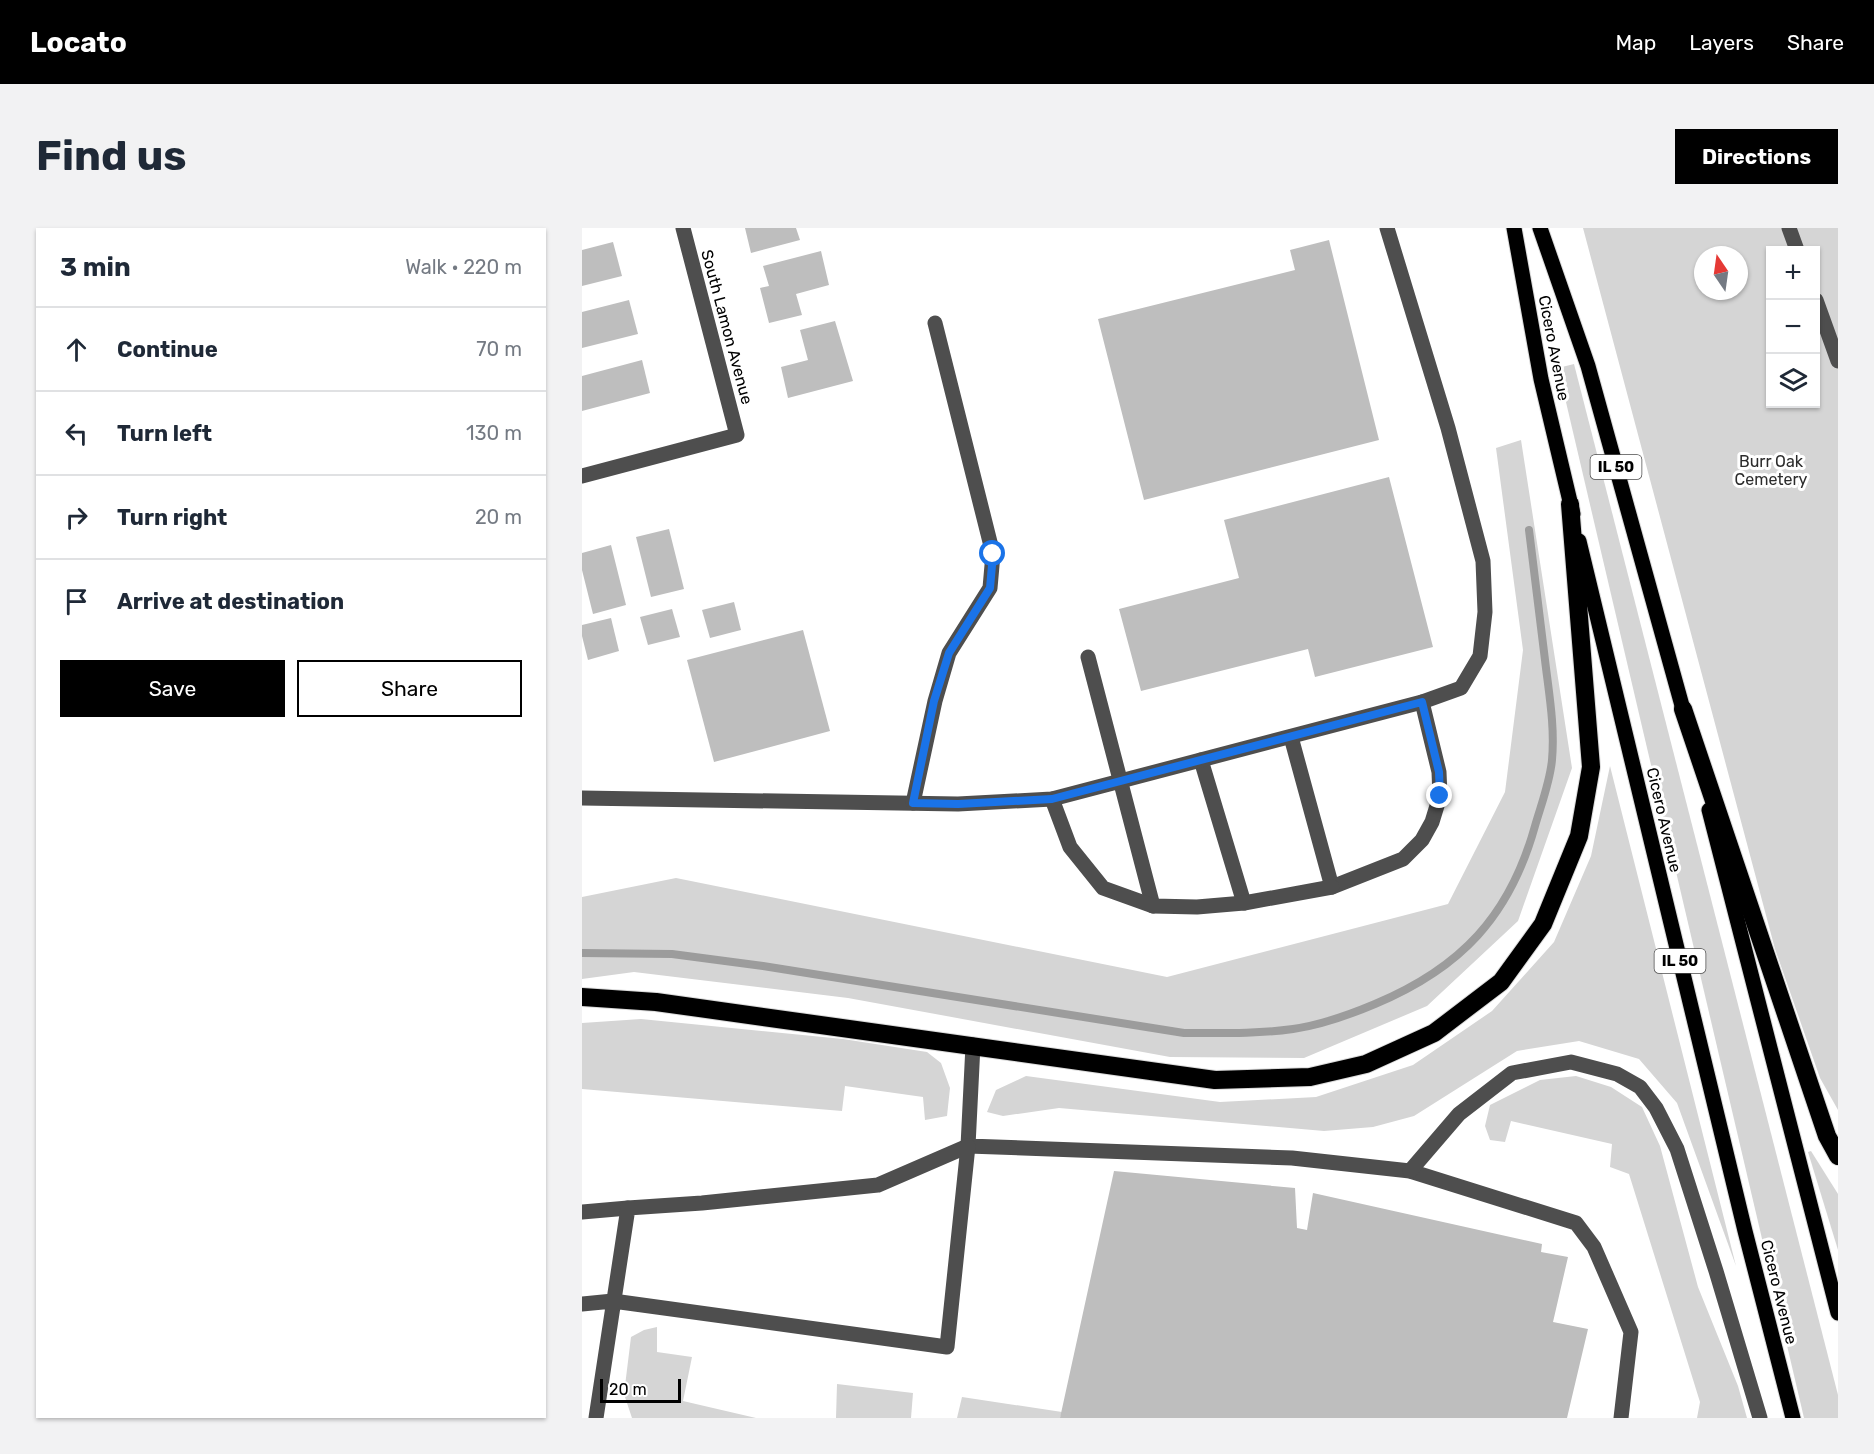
<!DOCTYPE html>
<meta charset="utf-8">
<style>
body{margin:0;font-family:Rubik,sans-serif;background:#f2f2f3;color:#1f2937}
.controls{position:absolute;right:18px;top:18px;display:grid;overflow:hidden;border-radius:0px;box-shadow:0 2px 4px #0004}
.controls button{width:54px;height:54px;display:grid;place-items:center;padding:0;border:0;border-bottom:2px solid #e0e1e3;background:#fff;color:#1f2937;font:30px sans-serif}
.compass{position:absolute;left:1112px;top:18px;width:54px;height:54px;border-radius:50%;background:#fff;box-shadow:0 2px 4px #0004;rotate:347deg}
.scale{position:absolute;left:18px;bottom:15px;width:81px;box-sizing:border-box;padding-left:6px;border:3px solid #000;border-top:0;font-size:16px;line-height:21px;white-space:nowrap;color:#000;-webkit-text-stroke:4px #fff;paint-order:stroke}
.stop{position:absolute;width:18px;height:18px;margin:-14px;border:4px solid #1a73e8;border-radius:50%;background:#fff}
.stop.end{background:#1a73e8;border-color:#fff;box-shadow:0 2px 6px #0008}
.list{margin:0;padding:0;list-style:none}
h2{display:flex;justify-content:space-between;align-items:center;height:78px;margin:0;padding:0 24px;font-size:26px}
h2 small{font-size:20px;font-weight:400;color:#747a83}
.list li{display:grid;grid-template-columns:39px 1fr auto;gap:18px;align-items:center;box-sizing:border-box;height:84px;padding:0 24px;border-top:2px solid #e0e1e3}
.list b{display:block;font-size:22px;white-space:nowrap}
.list em{font-size:20px;font-style:normal;color:#747a83}
.actions{display:flex;gap:12px;padding:18px 24px}
.actions a{flex:1;padding:14px 0;border:2px solid #000;border-radius:0px;text-align:center;font-size:21px;color:#000}
.actions .main{background:#000;color:#fff}
.icon{flex:none;width:33px;height:33px;fill:none;stroke:currentColor;stroke-width:2;stroke-linecap:round;stroke-linejoin:round}
.map{position:relative;flex:none;width:1256px;height:1190px;overflow:hidden;border-radius:0px}
header{display:flex;align-items:center;gap:36px;box-sizing:border-box;height:84px;padding:0 30px;background:#000;color:#fff}
header strong{font-size:28px}
nav{display:flex;gap:33px;margin-inline-start:auto;font-size:21px}
.intro{display:flex;align-items:center;justify-content:space-between;box-sizing:border-box;height:144px;padding:0 36px}
h1{margin:0;font-size:42px}
.button{padding:15px 27px;border-radius:0px;background:#000;color:#fff;font-size:21px;font-weight:700}
main{display:flex;gap:36px;padding:0 36px}
aside{flex:1;background:#fff;border-radius:0px;box-shadow:0 2px 4px #0004}
.map>svg:first-child{display:block}
.green{fill:#d5d5d5;fill-rule:evenodd}
.lines{fill:none;stroke-linecap:round;stroke-linejoin:round}
.stream{stroke:#9c9c9c;stroke-width:8}
.building{fill:#bebebe}
.major-casing{stroke:#dbdbdb;stroke-width:17}
.highway-casing{stroke:#dbdbdb;stroke-width:20}
.minor{stroke:#4e4e4e;stroke-width:15}
.major{stroke:#000;stroke-width:15}
.highway{stroke:#000;stroke-width:18}
.route{stroke:#1a73e8;stroke-width:8}
.labels{text-anchor:middle;dominant-baseline:central;stroke-width:6;stroke-linejoin:round;paint-order:stroke}
.shield{fill:#fff;stroke:#4c4c4c;stroke-width:1.5}
.shield-label{font-size:15px;font-weight:bold;fill:#000}
.street-label{font-size:16px;fill:#000;stroke:#fff}
.park-label{font-size:16px;fill:#2c2c2c;stroke:#fff}
</style>
<header>
<strong>Locato</strong>
<nav><a>Map</a><a>Layers</a><a>Share</a></nav>
</header>
<div class="intro"><h1>Find us</h1><a class="button">Directions</a></div>
<main>
<aside>
<h2>3 min<small>Walk · 220 m</small></h2>
<ul class="list">
<li><svg class="icon" aria-label="ahead" viewBox="0 0 24 24"><path d="M12 20V5M6 11l6-6 6 6"/></svg><div><b>Continue</b></div><em>70 m</em></li>
<li><svg class="icon" aria-label="left" viewBox="0 0 24 24"><path d="M17 20v-9H6M10 6l-5 5 5 5"/></svg><div><b>Turn left</b></div><em>130 m</em></li>
<li><svg class="icon" aria-label="right" viewBox="0 0 24 24"><path d="M7 20v-9h11M14 6l5 5-5 5"/></svg><div><b>Turn right</b></div><em>20 m</em></li>
<li><svg class="icon" aria-label="arrive" viewBox="0 0 24 24"><path d="M6 21V4h12l-3 4 3 4H6"/></svg><div><b>Arrive at destination</b></div></li>
</ul>
<div class="actions"><a class="main">Save</a><a>Share</a></div>
</aside>
<div class="map">
<svg width="1256" height="1190" viewBox="0 0 1256 1190">
<rect width="100%" height="100%" fill="#fff"/>
<!-- green -->
<g class="green">
<path d="M1001 0H1256V882L1238 850 1193 721ZM1188 22H1234V176H1188ZM1121 27H1157V63H1121Z"/>
<path d="M992 136 1256 1167V1190H1222L976 140Z"/>
<path d="M939 212 990 540 936 693 845 778 722 830 588 829 266 770 52 744 0 751V669L94 650 585 749 866 676 923 564 941 422 914 220Z"/>
<path d="M1028 538 1154 1038 1095 875 1057 831 997 813 935 823 832 888 791 899 742 903 477 880 421 888 405 884 414 862 444 848 638 874 734 869 831 837 910 783 972 714 1009 628Z"/>
<path d="M59 791 261 811 345 824 359 835 368 860 365 888 343 892 341 869 263 858 260 883 0 861V795Z"/>
<path d="M994 848 1029 859 1060 879 1078 918 1116 1059 1156 1158 1165 1190H1115L1118 1174 1047 946 1028 939 1030 916 929 893 923 914 908 912 903 898 908 877 958 852Z"/>
<path d="M1229 923 1256 966V1022L1226 924Z"/>
<path d="M75 1099V1124L110 1129 101 1173 174 1190H50L42 1166 49 1109 62 1102Z"/>
<path d="M255 1156 331 1165 329 1190H254Z"/>
<path d="M380 1169 480 1184 478 1190H375Z"/>
</g>
<g class="lines">
<!-- stream -->
<path class="stream" d="M0 725 90 726 181 738 602 805C638 805 675 806 711 801 739 797 767 787 793 776 879 740 928 688 953 598 959 577 968 554 970 532 973 498 967 466 963 432 958 389 952 345 947 302"/>
</g>
<!-- building -->
<g class="building">
<path d="M163 0H214L218 12 169 25Z"/>
<path d="M747 12 797 212 562 272 516 91 713 42 708 22Z"/>
<path d="M31 14 40 48 0 58V22Z"/>
<path d="M239 23 247 57 214 66 220 87 187 95 178 60 187 58 181 38Z"/>
<path d="M47 72 56 106 0 120V84Z"/>
<path d="M253 93 271 153 206 170 199 139 226 132 218 102Z"/>
<path d="M60 132 68 165 0 183V148Z"/>
<path d="M807 249 851 419 733 449 726 421 559 463 537 381 657 350 642 292Z"/>
<path d="M87 301 102 361 69 369 54 309Z"/>
<path d="M29 317 44 377 11 386 0 342V325Z"/>
<path d="M152 374 159 402 128 410 120 382Z"/>
<path d="M90 381 98 409 66 417 58 389Z"/>
<path d="M29 390 37 423 6 432 0 408V397Z"/>
<path d="M221 402 248 503 132 534 105 432Z"/>
<path d="M532 943 713 960 715 1000 725 1002 731 965 960 1016 959 1024 986 1029 971 1094 1006 1101 985 1190H478Z"/>
</g>
<g class="lines">
<!-- major casing -->
<g class="major-casing">
<g id="major">
<path d="M932 0 959 151 991 286"/>
<path d="M958 0 1006 138 1104 492"/>
<path d="M997 313 1163 1003 1211 1190"/>
<path d="M1127 582 1256 1085"/>
</g>
</g>
<!-- highway casing -->
<g class="highway-casing">
<g id="highway">
<path d="M1101 481 1245 908 1256 928"/>
<path d="M0 769 74 774 633 852 728 849 784 836 852 805 919 754 961 696 997 608 1009 539 988 276"/>
</g>
</g>
<!-- minor -->
<g class="minor">
<path d="M1207 0 1215 22"/>
<path d="M1234 72 1256 133"/>
<path d="M0 248 155 207 101 0"/>
<path d="M506 429 571 678"/>
<path d="M709 509 750 659 821 631 840 612 850 594 858 568 857 544 840 474"/>
<path d="M619 532 662 675"/>
<path d="M0 570 376 576 470 571 840 474 879 460 898 428 903 384 901 333 866 200 805 0"/>
<path d="M470 571 488 619 521 660 571 678 615 679 662 675 750 659"/>
<path d="M331 575 353 473 367 425 408 360 411 326 353 95"/>
<path d="M391 817 386 918 710 930 828 943 994 995 1012 1019 1049 1104 1039 1190"/>
<path d="M828 943 877 886 930 845 989 834 1035 846 1058 859 1074 880 1095 921 1134 1043 1178 1190"/>
<path d="M0 984 46 980"/>
<path d="M0 1076 31 1073 365 1119 386 918 296 957 120 975 46 980 14 1190"/>
</g>
<!-- major -->
<use href="#major" class="major"/>
<!-- highway -->
<use href="#highway" class="highway"/>
</g>
<g class="lines">
<!-- route -->
<path class="route" d="M411 326 408 360 367 425 352 473 331 575 376 576 470 571 840 474 857 544 858 568"/>
</g>
<g class="labels">
<!-- shield labels -->
<g class="shield">
<rect x="1008.5" y="227" width="51" height="24" rx="4.5"/>
<rect x="1072.5" y="721" width="51" height="24" rx="4.5"/>
</g>
<g class="shield-label">
<text x="1034" y="239">IL 50</text>
<text x="1098" y="733">IL 50</text>
</g>
<!-- street labels -->
<g class="street-label">
<text transform="translate(145 99) rotate(75)">South Lamon Avenue</text>
<text transform="translate(972 120) rotate(79)">Cicero Avenue</text>
<text transform="translate(1082 592) rotate(77)">Cicero Avenue</text>
<text transform="translate(1197 1064) rotate(76)">Cicero Avenue</text>
</g>
<!-- park labels -->
<g class="park-label">
<text x="1189" y="233">Burr Oak<tspan x="1189" dy="18">Cemetery</tspan></text>
</g>
</g>
</svg>
<div class="controls">
<button>+</button>
<button>−</button>
<button><svg class="icon" aria-label="layers" viewBox="0 0 24 24"><path d="M12 4l9 5-9 5-9-5zM3 14l9 5 9-5"/></svg></button>
</div>
<svg class="compass" viewBox="-18 -18 36 36"><path d="M0-13l5 13h-10z" fill="#e53935"/><path d="M0 13l5-13h-10z" fill="#747a83"/></svg>
<div class="scale">20 m</div>
<div class="stop" style="left:411px;top:326px"></div>
<div class="stop end" style="left:858px;top:568px"></div>
</div>
</main>
